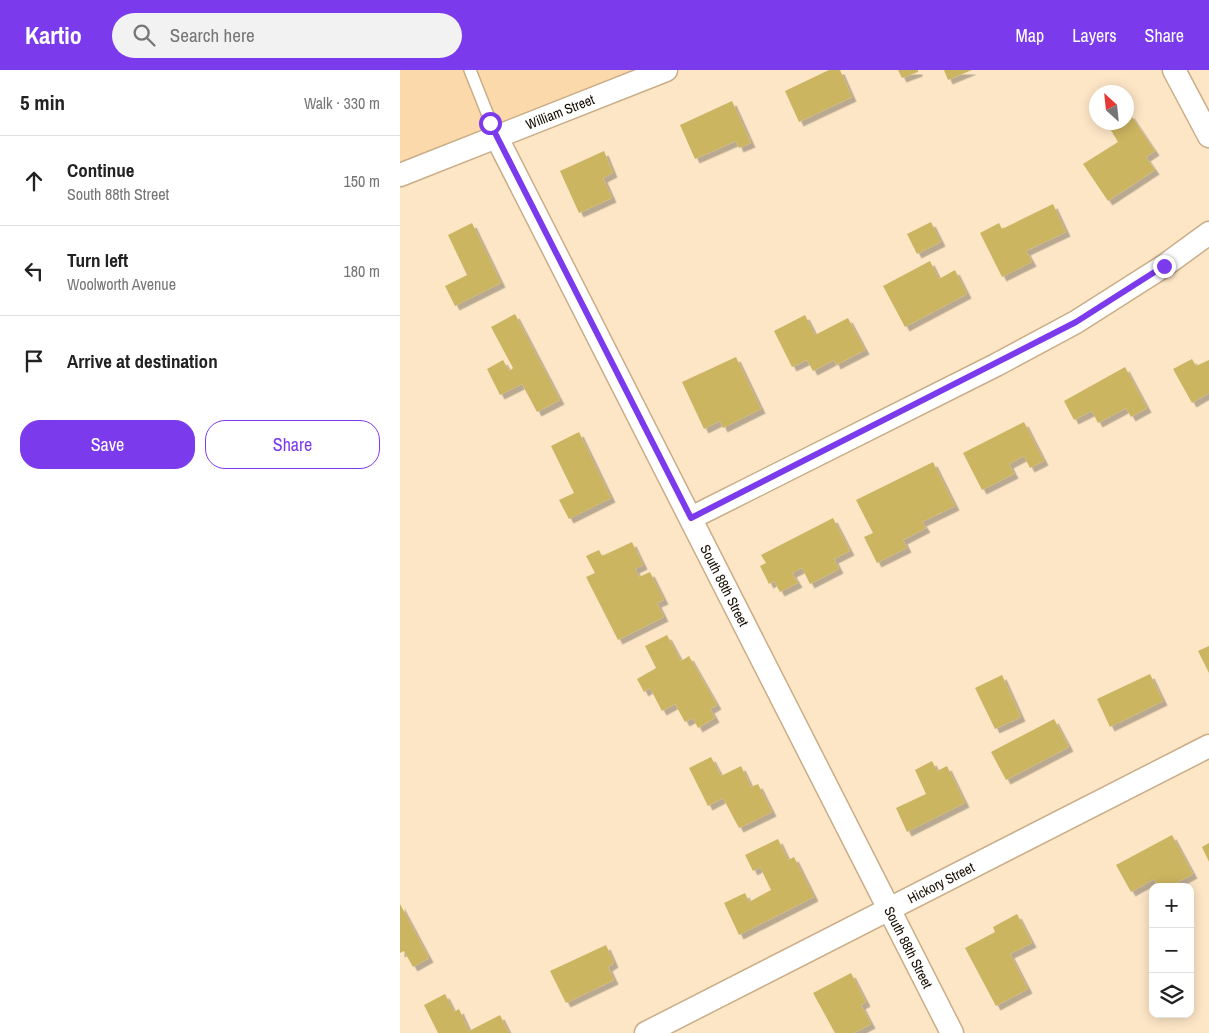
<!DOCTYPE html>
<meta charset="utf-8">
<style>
body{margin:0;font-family:"Archivo Narrow",sans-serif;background:#f2f2f2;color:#222}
.controls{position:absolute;right:15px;bottom:15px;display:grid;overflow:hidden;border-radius:10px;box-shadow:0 2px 12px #0003}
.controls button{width:45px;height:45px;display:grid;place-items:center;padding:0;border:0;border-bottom:1px solid #e0e0e0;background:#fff;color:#222;font:25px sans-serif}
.compass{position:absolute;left:689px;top:15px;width:45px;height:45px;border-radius:50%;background:#fff;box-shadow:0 2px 12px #0003;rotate:333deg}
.stop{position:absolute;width:15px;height:15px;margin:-11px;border:4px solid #7c3aed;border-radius:50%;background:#fff}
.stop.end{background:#7c3aed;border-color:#fff;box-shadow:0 1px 5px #0008}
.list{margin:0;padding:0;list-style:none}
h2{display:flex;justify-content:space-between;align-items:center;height:65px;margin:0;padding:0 20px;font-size:21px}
h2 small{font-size:16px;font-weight:400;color:#767676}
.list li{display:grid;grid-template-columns:32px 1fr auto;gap:15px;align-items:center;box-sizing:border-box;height:90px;padding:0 20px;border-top:1px solid #e0e0e0}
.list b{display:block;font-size:19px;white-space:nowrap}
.list p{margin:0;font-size:16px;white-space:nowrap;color:#767676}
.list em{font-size:16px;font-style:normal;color:#767676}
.actions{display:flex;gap:10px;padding:15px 20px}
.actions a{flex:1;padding:11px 0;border:1px solid #7c3aed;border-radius:20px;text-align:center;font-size:18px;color:#7c3aed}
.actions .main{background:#7c3aed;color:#fff}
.icon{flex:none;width:28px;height:28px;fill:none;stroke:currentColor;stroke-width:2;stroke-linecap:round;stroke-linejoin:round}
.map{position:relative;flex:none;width:809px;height:963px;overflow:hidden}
header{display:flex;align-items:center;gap:30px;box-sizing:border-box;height:70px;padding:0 25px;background:#7c3aed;color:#fff}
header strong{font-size:24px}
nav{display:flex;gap:28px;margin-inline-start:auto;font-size:18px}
.search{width:350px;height:45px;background:#f2f2f2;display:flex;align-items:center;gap:12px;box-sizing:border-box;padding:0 18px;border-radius:28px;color:#767676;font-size:19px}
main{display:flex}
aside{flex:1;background:#fff}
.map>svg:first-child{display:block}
.built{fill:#fbd9ab}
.building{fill:#cbb561;filter:url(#shadow)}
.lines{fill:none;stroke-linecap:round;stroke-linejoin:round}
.service-casing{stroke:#c9ad87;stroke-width:14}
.minor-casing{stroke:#c9ad87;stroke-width:25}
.service{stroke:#fff;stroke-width:11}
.minor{stroke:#fff;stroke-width:22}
.route{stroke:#7c3aed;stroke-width:6}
.labels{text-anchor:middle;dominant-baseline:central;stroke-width:4;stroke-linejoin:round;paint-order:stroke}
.street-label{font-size:14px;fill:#180e02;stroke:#fcf6ee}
</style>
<header>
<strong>Kartio</strong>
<div class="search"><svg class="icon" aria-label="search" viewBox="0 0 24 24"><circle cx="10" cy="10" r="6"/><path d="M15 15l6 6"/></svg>Search here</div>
<nav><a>Map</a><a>Layers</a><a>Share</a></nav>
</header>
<main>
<aside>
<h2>5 min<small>Walk · 330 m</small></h2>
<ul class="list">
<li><svg class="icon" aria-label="ahead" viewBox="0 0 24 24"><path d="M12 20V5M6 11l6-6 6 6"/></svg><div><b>Continue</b><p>South 88th Street</p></div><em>150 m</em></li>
<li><svg class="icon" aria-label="left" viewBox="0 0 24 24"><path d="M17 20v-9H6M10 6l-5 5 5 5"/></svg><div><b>Turn left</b><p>Woolworth Avenue</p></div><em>180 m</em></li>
<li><svg class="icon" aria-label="arrive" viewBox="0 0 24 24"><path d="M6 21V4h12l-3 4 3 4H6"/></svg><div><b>Arrive at destination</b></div></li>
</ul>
<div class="actions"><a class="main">Save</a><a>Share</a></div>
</aside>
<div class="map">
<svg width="809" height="963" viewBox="0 0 809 963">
<defs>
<filter id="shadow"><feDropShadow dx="4.5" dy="4.5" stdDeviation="0" flood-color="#0004"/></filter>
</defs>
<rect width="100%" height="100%" fill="#fde6c6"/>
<!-- built -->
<path class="built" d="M0 0H266L0 105Z"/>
<!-- building -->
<g class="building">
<path d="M429 0H440L452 27 399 52 385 21Z"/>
<path d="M498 0H518V2L502 8Z"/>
<path d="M544 0H572L548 10Z"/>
<path d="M332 31 351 73 339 78 336 71 295 89 280 55Z"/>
<path d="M730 44 755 81 746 87 755 100 708 131 683 94 718 72 709 57 716 52H726V46Z"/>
<path d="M204 81 213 103 203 108 212 128 179 143 160 101Z"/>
<path d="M653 134 666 162 626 181 632 192 602 207 580 163 599 153 602 159Z"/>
<path d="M531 152 541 172 517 184 507 164Z"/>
<path d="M72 153 101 213 55 236 45 216 67 205 48 165Z"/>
<path d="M530 191 539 209 555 200 567 224 505 257 483 216Z"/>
<path d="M115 244 160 330 137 342 122 314 100 325 87 299 103 290 109 301 113 298 91 257Z"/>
<path d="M405 245 415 265 448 248 465 280 436 295 434 290 413 301 407 290 392 297 374 261Z"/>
<path d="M336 287 361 339 323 358 320 351 304 359 282 312Z"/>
<path d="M792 289 796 296 809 290V323L792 333 773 299Z"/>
<path d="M725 297 747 338 731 347 726 338 698 353 692 341 674 350 664 331Z"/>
<path d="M624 352 644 391 630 398 624 386 609 394 614 404 582 420 563 383Z"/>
<path d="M179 362 211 428 169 449 159 430 174 423 151 376Z"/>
<path d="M533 392 555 436 522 452 526 458 503 470 507 478 477 493 464 467 473 463 456 430Z"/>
<path d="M433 448 450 481 434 489 439 499 410 514 402 498 392 503 398 513 380 522 374 511 369 514 360 496 366 493 361 485Z"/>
<path d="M232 472 243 495 235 499 239 507 250 502 264 530 257 533 264 547 218 570 186 507 195 503 186 486 199 480 202 486Z"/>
<path d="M267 565 281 591 289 586 317 635 310 639 315 648 298 658 293 648 285 652 275 634 262 641 250 618 244 622 237 609 256 598 245 576Z"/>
<path d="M809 576V603L798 581Z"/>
<path d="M750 604 763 631 710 657 697 629Z"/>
<path d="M602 605 621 647 595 659 575 618Z"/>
<path d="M654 649 669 677 606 710 591 682Z"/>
<path d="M311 687 321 706 341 696 351 717 358 714 372 742 339 758 323 728 308 736 289 698Z"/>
<path d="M532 691 537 701 547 696 565 733 507 762 496 738 526 724 515 700Z"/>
<path d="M772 765 793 804 769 817H758L754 809 731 822 716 795Z"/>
<path d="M378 769 388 790 394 787 414 827 339 865 324 833 345 823 349 832 371 820 360 797 353 801 345 785Z"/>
<path d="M809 773V792L802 777Z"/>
<path d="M0 834 29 888 13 897 4 881 0 883Z"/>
<path d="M617 844 632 873 610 884 628 919 596 936 565 878 595 862 593 857Z"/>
<path d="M206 875 214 893 208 897 214 910 166 933 150 901Z"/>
<path d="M451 903 466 932 461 935 471 954 454 963H435L413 923Z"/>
<path d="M45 924 54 942 59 939 69 961 100 945 109 963H38L24 935Z"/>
</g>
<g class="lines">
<!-- service casing -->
<g class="service-casing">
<path id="service" d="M70 0 97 68"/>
</g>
<!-- minor casing -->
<g class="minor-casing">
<g id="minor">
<path d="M774 0 809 66"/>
<path id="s1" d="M97 68 552 963"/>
<path id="s2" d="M0 105 266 0"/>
<path d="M291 448 596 295 676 252 764 196 809 163"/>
<path id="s3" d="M246 963 809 676"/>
</g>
</g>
<!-- service -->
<use href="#service" class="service"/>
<!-- minor -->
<use href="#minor" class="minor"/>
</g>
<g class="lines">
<!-- route -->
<path class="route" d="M90 53 291 448 676 252 764 196"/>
</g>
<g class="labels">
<!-- street labels -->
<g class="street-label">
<text stroke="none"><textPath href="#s2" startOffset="172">William Street</textPath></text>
<text stroke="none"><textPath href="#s1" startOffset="502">South 88th Street</textPath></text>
<text stroke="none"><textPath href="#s3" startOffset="331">Hickory Street</textPath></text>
<text stroke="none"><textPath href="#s1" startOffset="908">South 88th Street</textPath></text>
</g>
</g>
</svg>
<div class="controls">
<button>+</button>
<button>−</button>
<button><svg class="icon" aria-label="layers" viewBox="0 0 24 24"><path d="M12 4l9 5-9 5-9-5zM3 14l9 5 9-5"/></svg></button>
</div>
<svg class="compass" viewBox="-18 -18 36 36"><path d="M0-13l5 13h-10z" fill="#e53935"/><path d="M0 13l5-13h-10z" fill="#767676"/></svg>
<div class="stop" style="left:90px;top:53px"></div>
<div class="stop end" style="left:764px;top:196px"></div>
</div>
</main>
